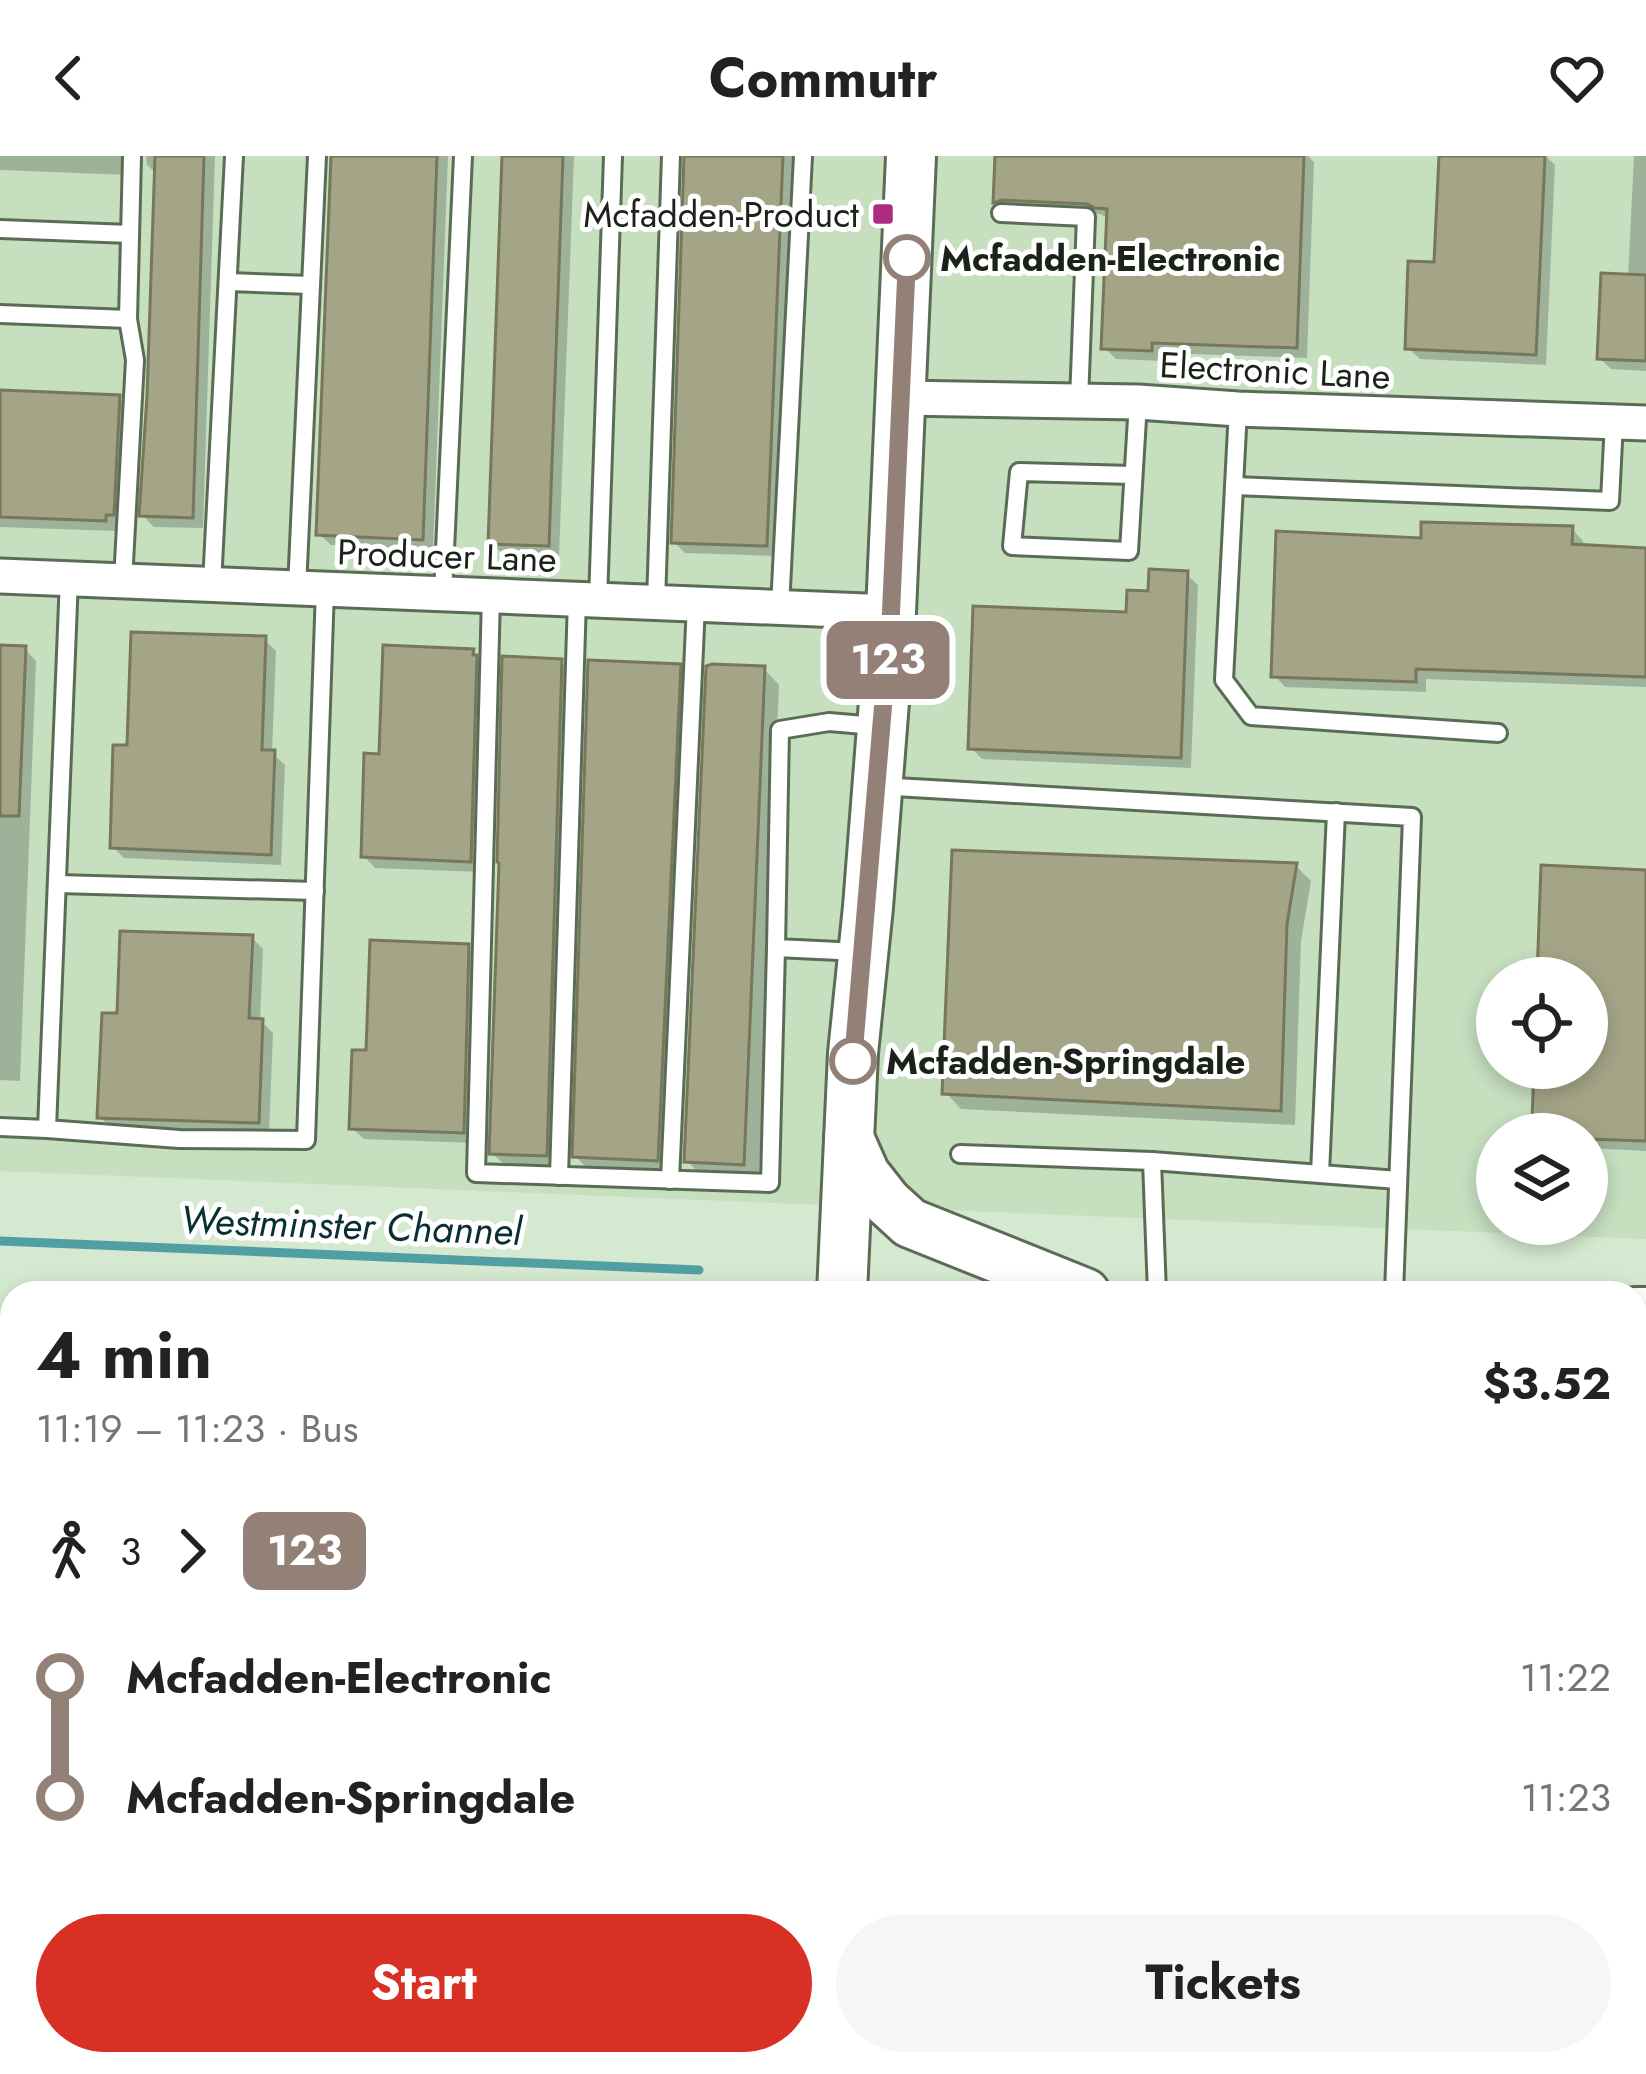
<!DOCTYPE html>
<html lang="en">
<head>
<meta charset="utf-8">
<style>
	:root { --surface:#fff; --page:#f6f6f6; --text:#222; --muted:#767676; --accent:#d93025 }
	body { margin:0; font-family:Jost,sans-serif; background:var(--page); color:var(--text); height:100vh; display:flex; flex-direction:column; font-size:45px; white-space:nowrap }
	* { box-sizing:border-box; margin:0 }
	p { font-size:39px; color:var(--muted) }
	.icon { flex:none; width:66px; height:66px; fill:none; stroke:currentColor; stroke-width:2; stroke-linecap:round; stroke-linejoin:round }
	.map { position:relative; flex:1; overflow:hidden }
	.side { position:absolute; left:0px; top:1125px; width:1647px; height:795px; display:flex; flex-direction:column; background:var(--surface); border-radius:36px 36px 0 0; box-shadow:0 6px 18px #0003 }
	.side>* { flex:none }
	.badge { padding:0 24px; border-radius:18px; font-size:42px; line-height:78px }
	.buttons { position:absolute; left:1476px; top:801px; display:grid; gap:24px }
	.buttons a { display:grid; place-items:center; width:132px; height:132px; border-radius:50%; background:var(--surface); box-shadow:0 6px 18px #0003; font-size:60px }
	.map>.badge { position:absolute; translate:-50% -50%; box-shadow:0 0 0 6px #fff }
	.legs { display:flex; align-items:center; gap:18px; height:132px; padding:0 36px; font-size:39px }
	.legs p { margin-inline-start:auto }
	.headline { display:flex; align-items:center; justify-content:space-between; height:204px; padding:0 36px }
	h1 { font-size:66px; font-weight:700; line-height:90px }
	.cta { display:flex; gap:24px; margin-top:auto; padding:24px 36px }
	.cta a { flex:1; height:138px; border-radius:72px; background:var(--accent); color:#fff; font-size:48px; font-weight:700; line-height:138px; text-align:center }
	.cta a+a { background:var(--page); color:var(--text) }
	ul { padding:0 36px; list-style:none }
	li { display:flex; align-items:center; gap:42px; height:120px; font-size:45px }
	li i { display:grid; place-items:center; width:18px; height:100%; margin:0 15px; background:currentColor }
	li i::after { content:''; width:30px; height:30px; margin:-15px; border:9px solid; border-radius:50%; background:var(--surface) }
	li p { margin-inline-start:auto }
	li:first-child i { background:linear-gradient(#0000 50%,currentColor 0) }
	li:last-child i { background:linear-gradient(currentColor 50%,#0000 0) }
	header { display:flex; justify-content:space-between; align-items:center; height:156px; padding:0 36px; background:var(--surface); font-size:54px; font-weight:700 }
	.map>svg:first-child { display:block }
	.built { fill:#c5dfbf; fill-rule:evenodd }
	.shadow { fill:#0003 }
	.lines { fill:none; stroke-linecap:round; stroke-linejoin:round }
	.stream { stroke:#529fa3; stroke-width:9 }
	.building { fill:#a4a587; stroke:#76775b; stroke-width:3 }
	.lane-casing { stroke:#5a6c55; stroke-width:22 }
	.street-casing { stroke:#5a6c55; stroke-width:39 }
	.secondary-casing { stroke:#5a6c55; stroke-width:54 }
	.lane { stroke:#fff; stroke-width:16 }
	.street { stroke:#fff; stroke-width:33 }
	.secondary { stroke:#fff; stroke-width:48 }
	.line-1-casing { stroke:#fff; stroke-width:27 }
	.line-1 { stroke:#938177; stroke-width:18 }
	.poi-dot { fill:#ac2d7d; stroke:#fff; stroke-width:4.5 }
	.stop-1-dot { fill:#fff; stroke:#938177; stroke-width:6 }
	.labels { text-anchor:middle; stroke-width:10; stroke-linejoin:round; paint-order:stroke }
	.poi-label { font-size:36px; fill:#1b2219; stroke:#fff; text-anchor:end }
	.stop-label { font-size:36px; font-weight:bold; fill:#1b2219; stroke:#fff; text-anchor:start }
	.street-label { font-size:36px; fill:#1b2219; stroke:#fff }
	.water-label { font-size:39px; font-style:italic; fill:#083032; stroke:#fff }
</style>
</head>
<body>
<header><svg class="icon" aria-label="back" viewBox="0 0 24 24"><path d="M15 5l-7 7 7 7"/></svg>Commutr<svg class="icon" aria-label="heart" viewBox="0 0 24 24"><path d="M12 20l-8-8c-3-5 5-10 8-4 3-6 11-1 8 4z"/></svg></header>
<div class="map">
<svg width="1646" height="1918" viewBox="0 0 1646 1918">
	<rect width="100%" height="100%" fill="#d4e9cf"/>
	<path class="built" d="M0,0h1646v1083l-1646,-68zM1497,822h90v90h-90zM1497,978h90v90h-90z"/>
	<g class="shadow">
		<path d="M0,0h136l-7,19 -129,-5z"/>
		<path d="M146,0h69l-12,372 -49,-1 -12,-12 16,-340 -11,-10z"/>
		<path d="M334,0h114l-15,394 -102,-5 -12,-11z"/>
		<path d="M505,0h69l-15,400 -56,-2 -12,-11z"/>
		<path d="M687,0h106l-16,400 -92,-3 -11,-11z"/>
		<path d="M998,0h310l6,6 -7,196 -145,-5v8l-46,-2 -12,-12 6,-128 -10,-5 -86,-4 -7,3 -10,-11z"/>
		<path d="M1442,0h104l9,9 -9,200 -126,-6 -12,-11 29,-83z"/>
		<path d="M1634,0h12v215l-35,-2 -11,-11 28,-81z"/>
		<path d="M0,237l119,5 11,11 -6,116h-8v6l-116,-4z"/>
		<path d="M1572,373l11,12v7l63,3v136l-220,-8v13l-141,-5 -11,-12 150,-134z"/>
		<path d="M1186,418l12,11 -7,183 -209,-9 -11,-11 180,-154z"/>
		<path d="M264,483l12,12 -4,102 13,12 -4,100 -157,-7 -11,-11 17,-99z"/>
		<path d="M0,492l25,1 11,12 -16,420 -20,-1z"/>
		<path d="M472,496l12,11 -2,209 -107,-4 -11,-12 18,-99z"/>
		<path d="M561,506l16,15 -16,493 -53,-2 -16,-15z"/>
		<path d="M679,511l16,16 -22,492 -82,-3 -16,-16z"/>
		<path d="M764,513l15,16 -20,494 -57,-3 -15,-15z"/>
		<path d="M1296,710l15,15 -10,60 -6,184 -334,-16 -15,-16z"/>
		<path d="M1646,717v278l-59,-3v-14l-41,-2 -11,-12 1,-52h51v-90h-47z"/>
		<path d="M252,782l11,11 -3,71 13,13 -4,100 -157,-4 -12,-12 20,-101z"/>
		<path d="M468,791l11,12 -4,184 -111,-4 -12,-11 17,-75z"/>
		<path d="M2,1283h10v39l-11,-11z"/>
		<path d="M1635,1337l11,1v409l-11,-4 2,-236h-2z"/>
		<path d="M0,1403h12v296h-8l-4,-4v-121l4,-84h-4z"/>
		<path d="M0,1739h12v75l-12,-1z"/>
		<path d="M1635,1851l11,1v66h-30l1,-10h18z"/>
		<path d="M912,1908h77l-1,10h-77z"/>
		<path d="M1104,1908h79l-1,10h-79z"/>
		<path d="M1257,1908h92v10h-105l13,-1z"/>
		<path d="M1461,1908h80v10h-74z"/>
	</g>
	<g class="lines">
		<g class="stream">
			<path d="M0,1085l699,29"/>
			<path d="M1635,1267h11"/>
		</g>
	</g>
	<g class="building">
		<path d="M155,0h49l-11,362 -54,-2 8,-120z"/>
		<path d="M331,0h106l-14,384 -107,-5z"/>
		<path d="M502,0h61l-14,390 -61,-2z"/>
		<path d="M684,0h99l-16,390 -96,-3z"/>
		<path d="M995,0h309l-7,192 -145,-5v8l-51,-2 6,-140 -12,-1 -8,-4 -85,-4 -9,3z"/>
		<path d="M1439,0h106l-9,199 -131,-6 3,-88 26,1z"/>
		<path d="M1601,117l45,2v86l-49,-2z"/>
		<path d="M0,234l120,5 -6,120h-8v6l-106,-4z"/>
		<path d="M1421,366l152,4 -1,18 74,4v129l-230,-8v13l-145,-5 5,-146 145,7z"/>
		<path d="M1149,413l39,2 -7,187 -213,-9 5,-143 153,6 1,-22 21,1z"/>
		<path d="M131,476l135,4 -4,114h13l-4,105 -161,-7 3,-103h14z"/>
		<path d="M0,489l26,1 -7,170h-19z"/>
		<path d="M383,489l91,4 -1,6h4l-6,207 -110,-5 3,-104 15,1z"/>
		<path d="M502,500l60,3 -15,497 -58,-2 10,-291 -2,-1z"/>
		<path d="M588,504l93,4 -23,497 -86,-4z"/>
		<path d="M712,508l53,2 -21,499 -60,-3 22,-496z"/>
		<path d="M952,694l345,13 -10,61 -6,187 -339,-17z"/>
		<path d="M1541,709l105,5v271l-59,-2v-5h-22v-11l-33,-2 2,-53h53v-90h-50z"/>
		<path d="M120,775l133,4 -4,83 14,1 -4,104 -162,-5 5,-105h15z"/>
		<path d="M370,784l99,4 -5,189 -115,-4 3,-79h14z"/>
	</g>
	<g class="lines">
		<g class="lane-casing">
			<g id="lane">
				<path d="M1001,57l85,4 -7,184"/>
				<path d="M0,73l130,5"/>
				<path d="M229,126l82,3"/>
				<path d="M0,158l128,5 4,-163"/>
				<path d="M1238,253l-14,271 27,36 247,17"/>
				<path d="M1133,319l-114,-3 -7,74 117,5 9,-149"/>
				<path d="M1234,330l376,15 4,-79"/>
				<path d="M69,422l-22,551 132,10 127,1 19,-551"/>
				<path d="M123,425l12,-221 -7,-41"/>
				<path d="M212,428l22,-428"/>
				<path d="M297,432l20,-432"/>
				<path d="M443,438l20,-438"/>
				<path d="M491,440l-15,577 294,10 6,-235"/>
				<path d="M598,445l15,-445"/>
				<path d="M656,446l15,-446"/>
				<path d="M780,451l23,-451"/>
				<path d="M878,630l534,31 -18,476"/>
				<path d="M58,728l257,7"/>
				<path d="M860,796l-84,-4 4,-218 49,-8 47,4"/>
				<path d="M0,971l47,2"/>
				<path d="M960,998l192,7 246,19"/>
				<path d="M1152,1005l5,132"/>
				<path d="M1320,1018l16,-362"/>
				<path d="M559,1020l18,-577"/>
				<path d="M670,1024l26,-576"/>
			</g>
		</g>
		<g class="street-casing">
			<g id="street">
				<path d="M901,242l237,4 100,7 408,14"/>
				<path d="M0,420l891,36"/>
				<path d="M1635,1798l11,1"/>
				<path d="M0,1865h12"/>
				<path d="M231,1918v-10"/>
				<path d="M1036,1918v-10"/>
				<path d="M1403,1918v-10"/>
			</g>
		</g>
		<g class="secondary-casing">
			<g id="secondary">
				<path d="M849,982l16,36 22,28 23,21 175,70"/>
				<path d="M842,1137l11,-240 15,-146 23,-295 20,-456"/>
				<path d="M1635,1156h11"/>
				<path d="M0,1209l12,1"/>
				<path d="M805,1918l1,-10"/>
			</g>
		</g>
		<use href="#lane" class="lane"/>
		<use href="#street" class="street"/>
		<use href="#secondary" class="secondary"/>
	</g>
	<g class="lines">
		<g class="line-1-casing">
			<path id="line-1" d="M853,905l38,-449 16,-354"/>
		</g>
		<use href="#line-1" class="line-1"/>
	</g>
	<rect class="poi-dot" x="871" y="46" width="24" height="24" rx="6"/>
	<g class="stop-1-dot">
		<circle cx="907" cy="102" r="21"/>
		<circle cx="853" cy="905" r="21"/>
	</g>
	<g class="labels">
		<g class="poi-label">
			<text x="859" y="71">Mcfadden-Product</text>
		</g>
		<g class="stop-label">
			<text x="940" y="115">Mcfadden-Electronic</text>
			<text x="886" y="918">Mcfadden-Springdale</text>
		</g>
		<g class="street-label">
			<text transform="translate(1275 214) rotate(3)" y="13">Electronic Lane</text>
			<text transform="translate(447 399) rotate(2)" y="13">Producer Lane</text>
		</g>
		<g class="water-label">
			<text transform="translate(351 1069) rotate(2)" y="14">Westminster Channel</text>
		</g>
	</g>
</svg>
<div class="buttons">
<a><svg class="icon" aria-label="locate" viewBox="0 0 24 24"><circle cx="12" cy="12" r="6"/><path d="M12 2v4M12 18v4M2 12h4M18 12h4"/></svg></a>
<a><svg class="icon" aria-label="layers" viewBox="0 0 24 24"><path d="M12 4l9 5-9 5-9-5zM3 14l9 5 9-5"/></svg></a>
</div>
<b class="badge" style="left:888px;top:504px;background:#938177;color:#fff">123</b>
<section class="side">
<div class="headline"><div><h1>4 min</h1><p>11:19 – 11:23 · Bus</p></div><b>$3.52</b></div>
<div class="legs"><svg class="icon" aria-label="walk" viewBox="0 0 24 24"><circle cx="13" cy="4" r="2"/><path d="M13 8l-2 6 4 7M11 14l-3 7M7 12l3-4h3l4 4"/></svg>3<svg class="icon" aria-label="forward" viewBox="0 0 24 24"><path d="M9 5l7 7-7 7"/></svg><b class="badge" style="background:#938177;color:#fff">123</b></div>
<ul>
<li><i style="color:#938177"></i><b>Mcfadden-Electronic</b><p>11:22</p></li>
<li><i style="color:#938177"></i><b>Mcfadden-Springdale</b><p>11:23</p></li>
</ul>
<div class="cta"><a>Start</a><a>Tickets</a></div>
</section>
</div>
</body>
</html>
